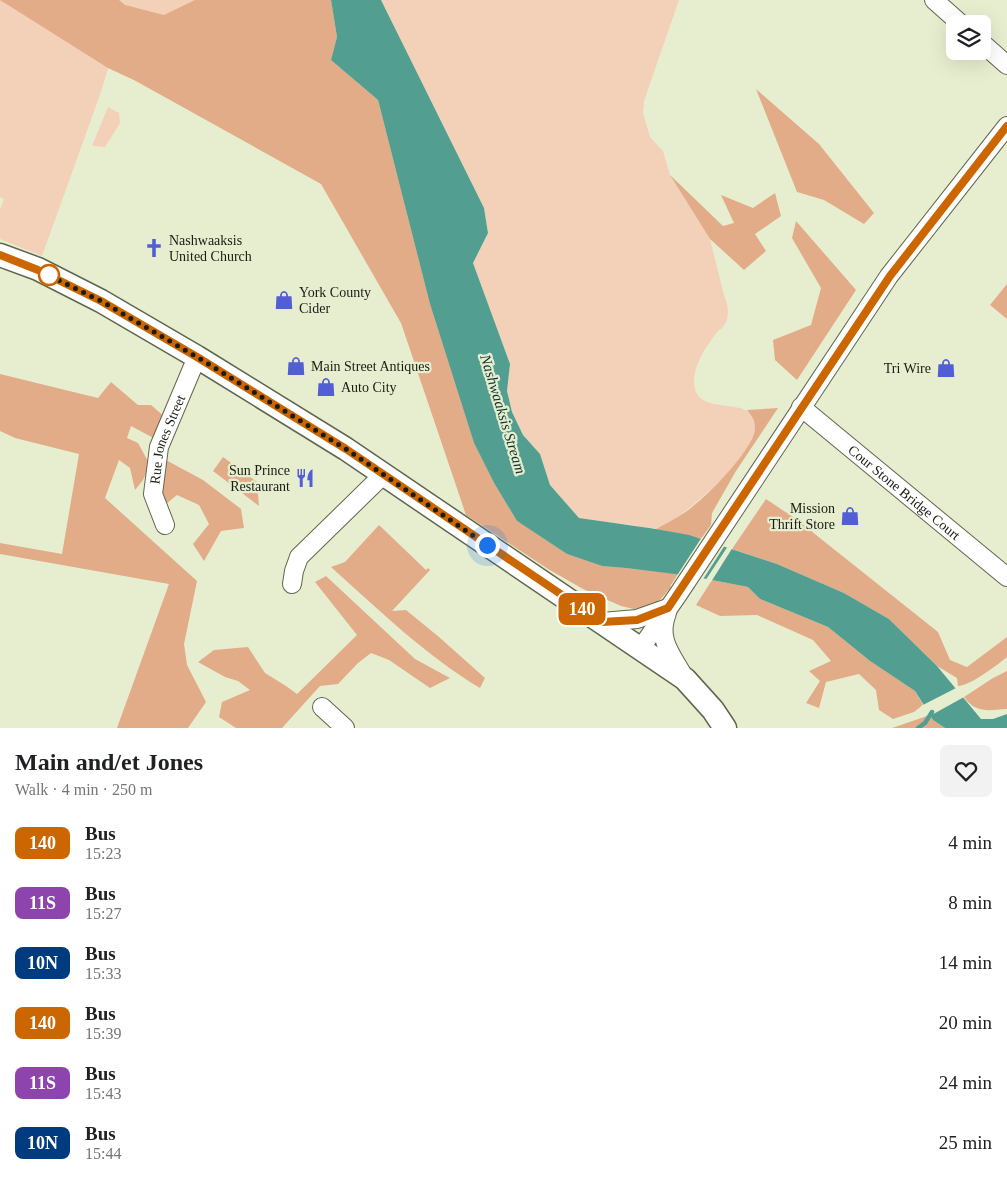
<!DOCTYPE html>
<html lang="en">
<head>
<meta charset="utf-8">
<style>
	:root { --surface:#fff; --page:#f2f2f2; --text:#202124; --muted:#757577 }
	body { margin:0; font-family:"Times New Roman",serif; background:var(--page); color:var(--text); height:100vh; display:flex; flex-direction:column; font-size:19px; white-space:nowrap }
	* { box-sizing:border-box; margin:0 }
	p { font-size:16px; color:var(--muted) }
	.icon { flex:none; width:28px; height:28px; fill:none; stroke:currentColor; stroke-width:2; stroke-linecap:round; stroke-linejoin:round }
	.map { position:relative; height:728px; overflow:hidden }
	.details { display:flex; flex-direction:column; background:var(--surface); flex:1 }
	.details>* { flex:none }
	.badge { padding:0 10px; border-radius:8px; font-size:18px; line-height:32px }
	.buttons { position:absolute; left:946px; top:15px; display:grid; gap:10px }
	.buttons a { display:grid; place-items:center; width:45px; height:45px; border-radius:8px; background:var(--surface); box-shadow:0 5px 20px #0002; font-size:25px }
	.you { position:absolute; width:25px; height:25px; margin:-12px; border:4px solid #fff; border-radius:50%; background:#1a73e8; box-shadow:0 0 0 8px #1a73e833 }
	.map>.badge { position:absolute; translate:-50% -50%; box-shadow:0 0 0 2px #fff }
	.round { display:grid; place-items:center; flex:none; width:52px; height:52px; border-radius:8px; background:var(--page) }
	.overview { display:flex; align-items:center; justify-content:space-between; height:85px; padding:0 15px }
	h1 { font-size:24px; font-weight:800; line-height:38px }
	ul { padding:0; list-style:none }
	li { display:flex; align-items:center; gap:15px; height:60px; padding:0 15px }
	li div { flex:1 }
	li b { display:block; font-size:19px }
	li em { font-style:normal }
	li .badge { min-width:55px; font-weight:700; text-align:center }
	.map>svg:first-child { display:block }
	.green { fill:#f3d0b8 }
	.forest { fill:#e2ac88 }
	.water { fill:#529f91 }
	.pier { fill:#e7eed0 }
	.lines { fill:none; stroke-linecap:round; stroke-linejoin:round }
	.stream { stroke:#529f91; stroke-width:4.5 }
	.minor-casing { stroke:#60664c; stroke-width:20 }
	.major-casing { stroke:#60664c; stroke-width:25 }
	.minor { stroke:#fff; stroke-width:18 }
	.major { stroke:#fff; stroke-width:22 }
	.line-casing { stroke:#fff; stroke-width:11 }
	.line { stroke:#c60; stroke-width:8 }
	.walk { stroke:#191c11; stroke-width:5; stroke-dasharray:0 9 }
	.stop-dot { fill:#fff; stroke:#c60; stroke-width:2.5 }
	.labels { text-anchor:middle; stroke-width:4.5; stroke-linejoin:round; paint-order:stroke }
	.poi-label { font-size:14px; fill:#191c11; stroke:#e7eed0; text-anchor:start }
	.street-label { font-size:14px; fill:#191c11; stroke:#e7eed0 }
	.water-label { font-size:15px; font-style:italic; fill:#0c322c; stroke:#e7eed0 }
</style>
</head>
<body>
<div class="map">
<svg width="1007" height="728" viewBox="0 0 1007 728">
	<rect width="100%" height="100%" fill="#e7eed0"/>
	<g class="green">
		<path d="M0,0h331l6,37 230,517 111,20 -8,12 1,1 -11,13 -26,9 -25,-8 -61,-32 -147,-246 -80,-140 -187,-103 -26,-12 -7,24 -59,164 -42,-17v-29l4,-11 -4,-2z"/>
		<path d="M381,0h298l-35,101 -1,12 7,24 13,14 7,24 40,64 14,56c4,10 7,22 -1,32 -3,3 -6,4 -8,8 -9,11 -20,29 -21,44 -2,44 64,10 61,50 -1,11 -15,32 -23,40 -12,13 -61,59 -77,59 -8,1 -16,-2 -23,-3 -18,-2 -35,-4 -53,-7l-29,-33 -10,-31 -17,-19 -11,-23 -5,-21 3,-27 -37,-101 15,-30 -4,-25z"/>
		<path d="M108,107l11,6 1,10 -15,24 -13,-1z"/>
	</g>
	<g class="forest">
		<path d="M0,0h119l6,5 39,10 31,-15h136l6,37 -6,23 47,40 52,204 44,139 20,40 23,38 50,33 35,12 24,2 52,6 -8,12 1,1 -11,13 -12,8 -14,1 -13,-3 -38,-17 -35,-20 -82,-54 -65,-192 -80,-139 -187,-104 -26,-12z"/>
		<path d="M756,89l63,55 55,69 -10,11 -40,-24 -27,-8z"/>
		<path d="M670,175l53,51 11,-3 -13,-28 32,13 22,-15 6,23 -26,18 11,17 -22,19 -34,-31z"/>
		<path d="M796,221l60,69 -59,90 -22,-20 -2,-20 38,-15 10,-37 -29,-50z"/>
		<path d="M1007,284v35l-17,-14z"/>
		<path d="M0,374l98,24 13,-16 27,23h13l15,13 -7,23 -28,-15 -4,12 11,5 12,22 -7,15 -8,10 -5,-22 -11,-8 -14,38 92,83 -13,63 3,21 19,37 -18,26h-71l52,-144 -169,-30v-11l62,11 17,-100 -64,-16 -15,-7z"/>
		<path d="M778,408l-42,63 -24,42 -1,12 -10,14 -45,-10c9,-5 19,-10 28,-16 18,-11 71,-64 71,-85 0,-8 -3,-12 -8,-18z"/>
		<path d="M223,457l34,25 2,24 -46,-35z"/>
		<path d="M164,459l39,21 38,29 3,19 -23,3 -17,30 -11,-17 16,-20 -10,-19 -22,-10 -11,9 -7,-16z"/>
		<path d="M766,499l30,20 142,113 12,28 17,7 40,-30v20c-10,8 -37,29 -49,29l-1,-8 -20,-12 -48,-47 -45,-26 -67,-29 -45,-15z"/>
		<path d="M379,525l47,45 2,-2 2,2 -38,41 14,-1 33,27 46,41 -5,10c-55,-33 -102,-79 -149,-121l14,-5z"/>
		<path d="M326,576l89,83 35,19 -20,10 -41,-28 -18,-7 -13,10 -20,21 -18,2 -38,42h-46l-17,-11 3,-15 28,-12 -12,-9 -13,-4 -27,-15 16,-12 34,-3 17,26 21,13 11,8 60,-59 -42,-53z"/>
		<path d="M712,580l36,7 12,12 68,28 42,34 45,30 8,14 -9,7 -21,7 -14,-9 -3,-20 -17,-16 -33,8 -7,26 -13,-5 14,-22 -11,-10 22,-10 -18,-21 -56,-25 -37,1 -24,-11z"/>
		<path d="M1007,671v38c-18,1 -31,5 -43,-12l29,-19z"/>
		<path d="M930,715l3,5 12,8h-53z"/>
	</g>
	<path class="water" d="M331,0h50l103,208 4,25 -15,30 37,101 -3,27 5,21 11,23 17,19 10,31 29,33 77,11 33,6 88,29 67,29 45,26 48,47 44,53h12l14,-5v14h-62l-12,-8 -18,-29 -45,-30 -42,-34 -68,-28 -12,-12 -57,-11 -65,-8 -24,-2 -35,-12 -50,-33 -23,-38 -20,-40 -44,-139 -52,-204 -47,-40 6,-23z"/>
	<g class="pier">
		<path d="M702,537l23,8 -23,36 -26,-4z"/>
		<path d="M728,546l5,1 -22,35 -6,-1z"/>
		<path d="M958,687l6,10 -36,20 -7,-11z"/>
	</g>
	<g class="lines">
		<path class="stream" d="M918,728l7,-5 7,-11"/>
		<g class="minor-casing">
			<g id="minor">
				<path d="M934,0l27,24"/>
				<path d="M982,43l25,22"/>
				<path id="s1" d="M801,407l206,170"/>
				<path id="s2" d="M165,525l-12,-31 6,-47 38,-90"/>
				<path d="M292,584l2,-13 5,-14 85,-83"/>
				<path d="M667,613c-11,27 6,43 18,66"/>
				<path d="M602,622l35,-3 31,-11"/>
				<path d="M641,648l38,-55 210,-317 118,-150"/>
				<path d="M322,707l23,21"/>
			</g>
		</g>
		<g class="major-casing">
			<path id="major" d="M0,255l38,14 63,32 96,56 149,92 339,230 28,31 12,18"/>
		</g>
		<use href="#minor" class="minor"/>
		<use href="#major" class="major"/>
	</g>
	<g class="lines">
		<g class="line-casing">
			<path id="line" d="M0,255l38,15 63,31 96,56 149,92 256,173 35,-2 31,-12 222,-332 117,-150"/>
		</g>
		<use href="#line" class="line"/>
		<path class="walk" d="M49,275l-3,-1 55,27 96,56 149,92 141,96"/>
	</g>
	<defs>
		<g id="church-bare" transform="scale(1.5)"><path d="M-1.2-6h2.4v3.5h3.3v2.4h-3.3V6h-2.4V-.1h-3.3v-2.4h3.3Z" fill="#515ed4" stroke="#e7eed0" stroke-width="2.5" paint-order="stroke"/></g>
		<g id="shop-bare" transform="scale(1.5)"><path d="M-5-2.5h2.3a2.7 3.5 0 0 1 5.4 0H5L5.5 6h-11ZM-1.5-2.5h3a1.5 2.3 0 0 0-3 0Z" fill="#515ed4" stroke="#e7eed0" stroke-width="2.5" paint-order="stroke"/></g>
		<g id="restaurant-bare" transform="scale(1.5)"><path d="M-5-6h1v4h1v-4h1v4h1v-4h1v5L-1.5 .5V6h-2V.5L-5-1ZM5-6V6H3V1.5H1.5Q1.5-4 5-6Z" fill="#515ed4" stroke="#e7eed0" stroke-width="2.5" paint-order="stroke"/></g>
	</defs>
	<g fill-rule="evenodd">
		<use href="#church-bare" x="154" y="248"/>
		<use href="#shop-bare" x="284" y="300"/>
		<use href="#shop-bare" x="296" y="366"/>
		<use href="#shop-bare" x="946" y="368"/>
		<use href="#shop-bare" x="326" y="387"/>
		<use href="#restaurant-bare" x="305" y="478"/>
		<use href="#shop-bare" x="850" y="516"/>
	</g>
	<circle class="stop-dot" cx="49" cy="275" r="10"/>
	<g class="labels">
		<g class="poi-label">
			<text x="169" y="245">Nashwaaksis<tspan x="169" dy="16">United Church</tspan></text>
			<text x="299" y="297">York County<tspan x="299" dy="16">Cider</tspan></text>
			<text x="311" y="371">Main Street Antiques</text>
			<text x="931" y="373" text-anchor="end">Tri Wire</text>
			<text x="341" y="392">Auto City</text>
			<text x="290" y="475" text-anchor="end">Sun Prince<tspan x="290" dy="16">Restaurant</tspan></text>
			<text x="835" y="513" text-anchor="end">Mission<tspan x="835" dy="16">Thrift Store</tspan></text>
		</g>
		<g class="street-label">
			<text dy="5" stroke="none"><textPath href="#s2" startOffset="90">Rue Jones Street</textPath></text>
			<text dy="5" stroke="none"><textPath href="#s1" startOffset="134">Cour Stone Bridge Court</textPath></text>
		</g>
		<g class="water-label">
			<text transform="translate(503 414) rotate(73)" y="5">Nashwaaksis Stream</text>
		</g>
	</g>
</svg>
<div class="buttons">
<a><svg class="icon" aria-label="layers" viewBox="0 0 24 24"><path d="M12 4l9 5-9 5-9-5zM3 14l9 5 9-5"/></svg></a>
</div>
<div class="you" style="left:487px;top:545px"></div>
<b class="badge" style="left:582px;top:609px;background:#c60;color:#fff">140</b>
</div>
<section class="details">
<div class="overview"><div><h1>Main and/et Jones</h1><p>Walk · 4 min · 250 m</p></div><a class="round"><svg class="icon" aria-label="heart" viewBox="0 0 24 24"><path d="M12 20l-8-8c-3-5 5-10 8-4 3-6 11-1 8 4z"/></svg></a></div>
<ul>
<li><span class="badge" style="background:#c60;color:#fff">140</span><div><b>Bus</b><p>15:23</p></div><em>4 min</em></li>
<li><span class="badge" style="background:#8e44ad;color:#fff">11S</span><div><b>Bus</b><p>15:27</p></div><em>8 min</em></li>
<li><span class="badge" style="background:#003b80;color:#fff">10N</span><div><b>Bus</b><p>15:33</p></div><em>14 min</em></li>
<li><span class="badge" style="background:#c60;color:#fff">140</span><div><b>Bus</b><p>15:39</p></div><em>20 min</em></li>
<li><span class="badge" style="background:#8e44ad;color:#fff">11S</span><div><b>Bus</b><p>15:43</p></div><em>24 min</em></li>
<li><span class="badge" style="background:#003b80;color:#fff">10N</span><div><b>Bus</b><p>15:44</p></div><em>25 min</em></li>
</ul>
</section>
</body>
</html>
